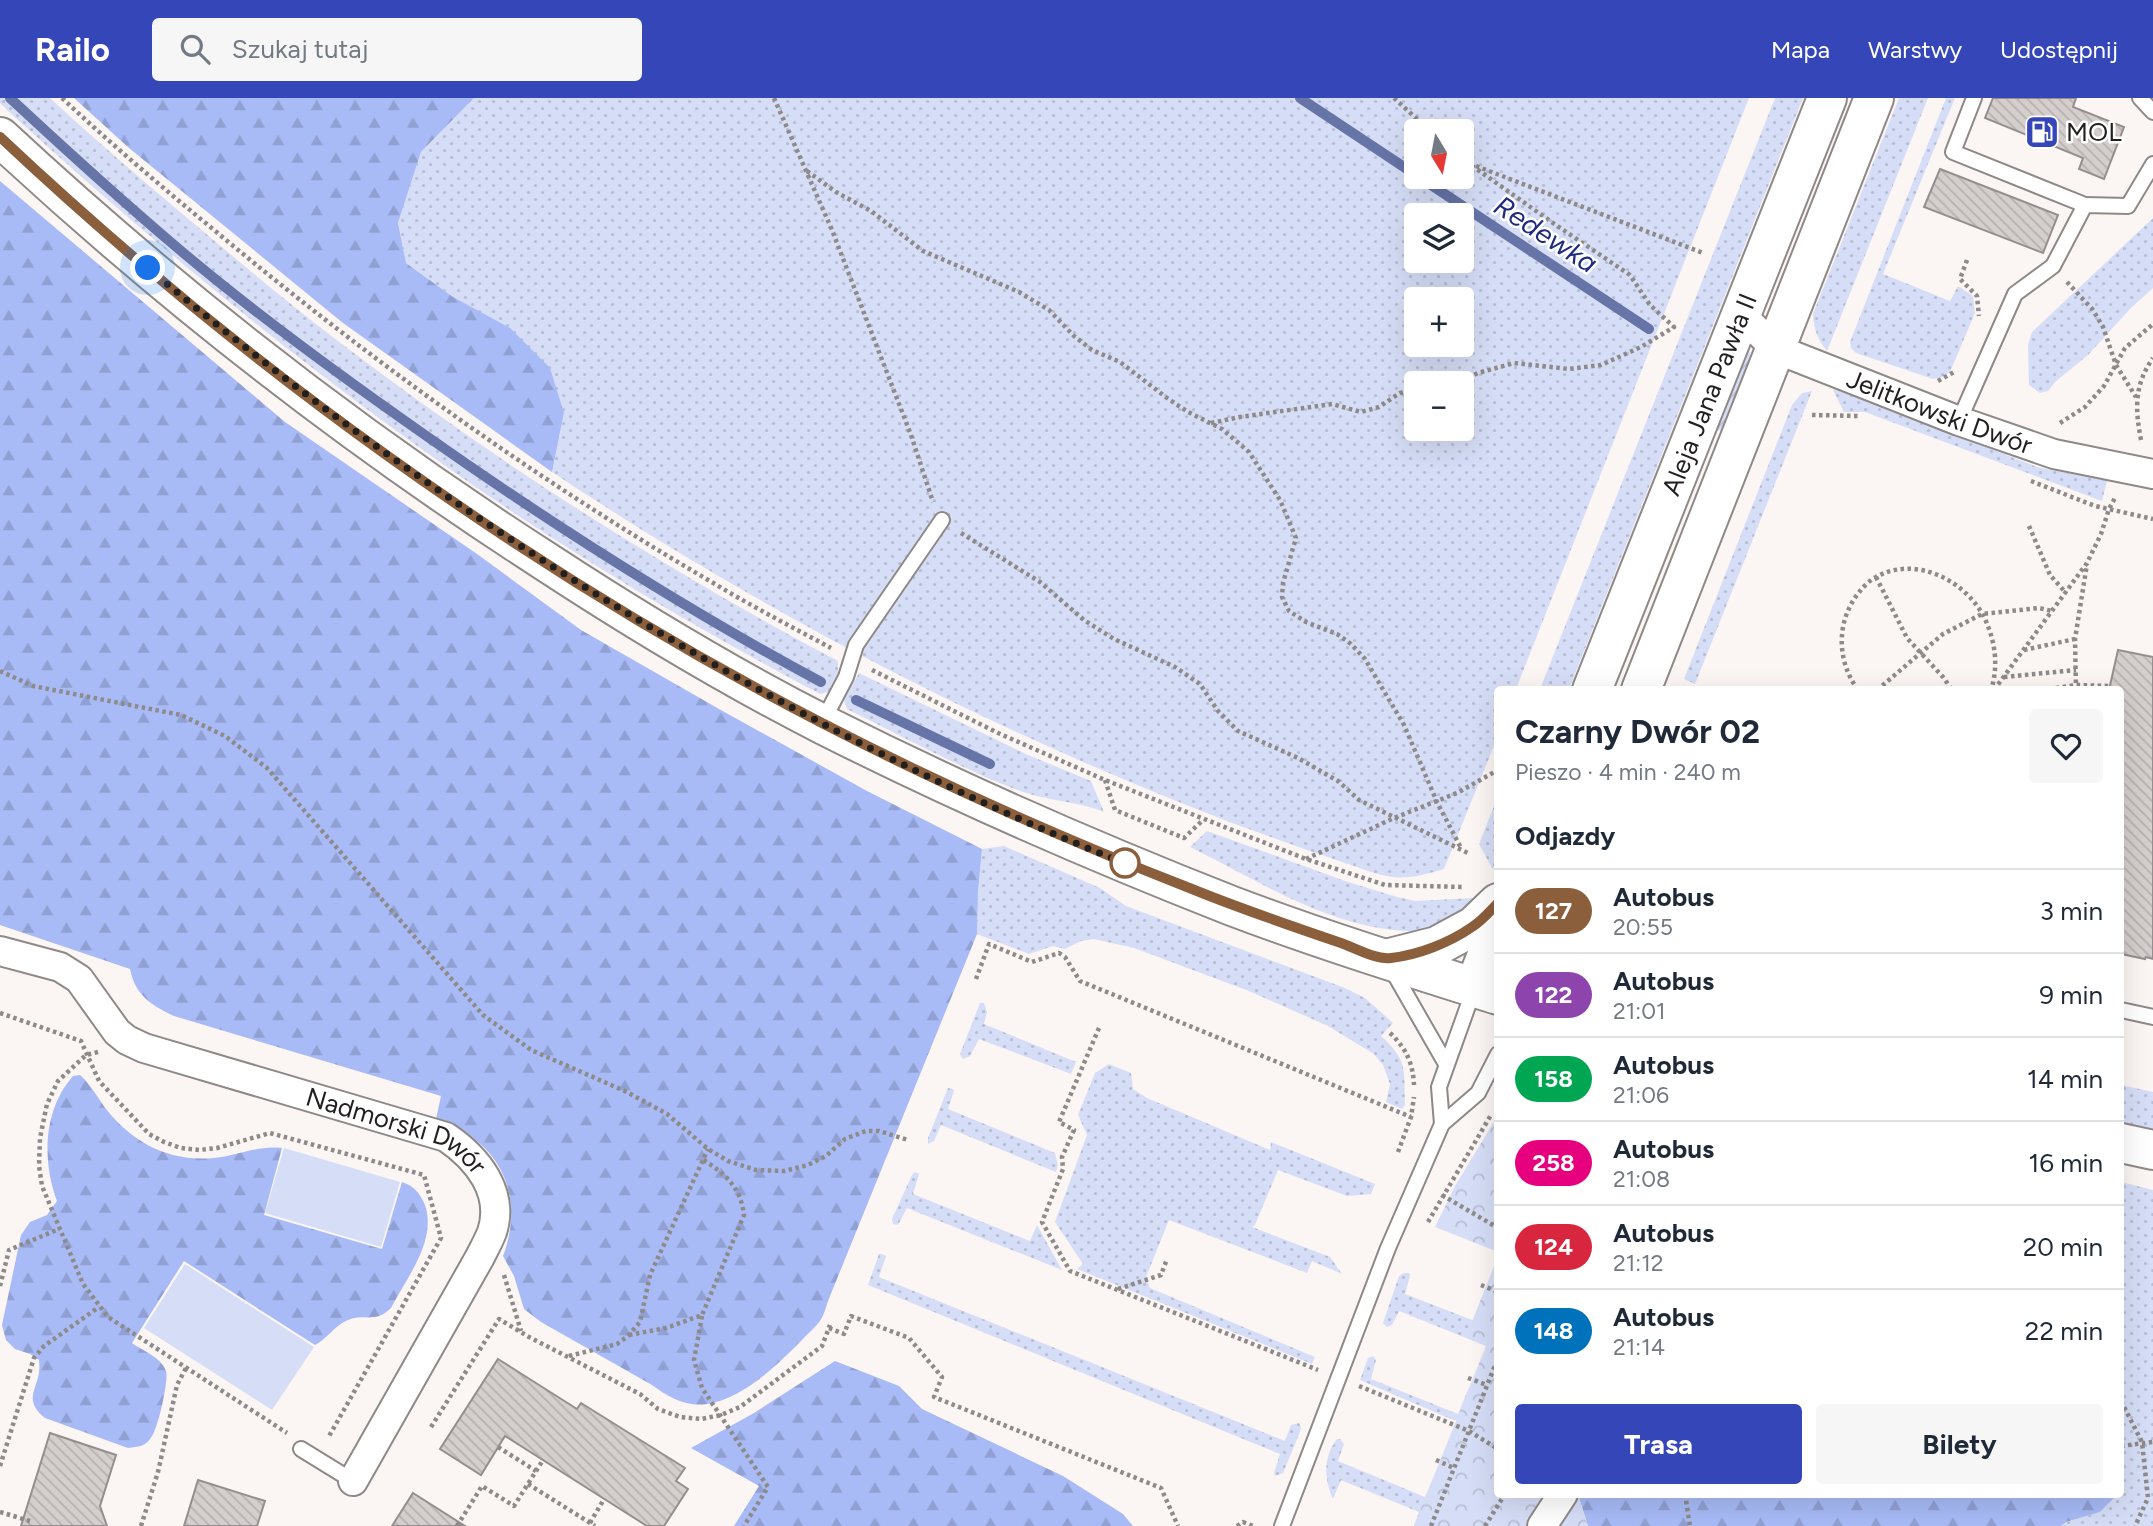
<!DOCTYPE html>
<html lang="pl">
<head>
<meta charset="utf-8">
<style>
	:root { --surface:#fff; --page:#f6f6f7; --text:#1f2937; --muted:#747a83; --line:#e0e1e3; --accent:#3546b9 }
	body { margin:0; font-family:Figtree,sans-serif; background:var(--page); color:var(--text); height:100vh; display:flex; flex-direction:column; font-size:26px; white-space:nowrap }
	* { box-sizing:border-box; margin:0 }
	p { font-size:23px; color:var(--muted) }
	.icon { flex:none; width:38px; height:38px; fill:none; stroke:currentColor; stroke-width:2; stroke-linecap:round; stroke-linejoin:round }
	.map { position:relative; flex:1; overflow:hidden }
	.panel { position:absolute; left:1494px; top:588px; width:630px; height:812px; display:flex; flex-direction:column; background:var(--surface); border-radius:7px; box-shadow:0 7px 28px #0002 }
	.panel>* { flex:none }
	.badge { padding:0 14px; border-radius:23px; font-size:24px; line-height:46px }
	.needle { width:46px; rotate:170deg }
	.controls { position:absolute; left:1404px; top:21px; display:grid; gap:14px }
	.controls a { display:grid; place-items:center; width:70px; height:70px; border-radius:7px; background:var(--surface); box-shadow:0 7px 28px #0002; font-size:35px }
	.you { position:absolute; width:35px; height:35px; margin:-18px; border:5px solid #fff; border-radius:50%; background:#1a73e8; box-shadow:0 0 0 10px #1a73e833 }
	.map>.badge { position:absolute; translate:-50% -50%; box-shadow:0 0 0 4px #fff }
	h2 { padding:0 21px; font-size:26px; line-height:63px }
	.round { display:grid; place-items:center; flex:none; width:74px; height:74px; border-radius:7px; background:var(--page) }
	.head { display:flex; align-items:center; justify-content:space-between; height:119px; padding:0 21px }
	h1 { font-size:33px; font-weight:700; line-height:52px }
	.primary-button { display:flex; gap:14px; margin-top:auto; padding:14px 21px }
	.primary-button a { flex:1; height:80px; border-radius:7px; background:var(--accent); color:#fff; font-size:28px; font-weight:700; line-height:80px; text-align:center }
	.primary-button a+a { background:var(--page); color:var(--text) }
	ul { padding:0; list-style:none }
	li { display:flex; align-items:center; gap:21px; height:84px; padding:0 21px; border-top:2px solid var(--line) }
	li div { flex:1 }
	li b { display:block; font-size:26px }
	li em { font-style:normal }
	li .badge { min-width:77px; font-weight:700; text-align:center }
	header { display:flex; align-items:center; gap:42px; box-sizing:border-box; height:98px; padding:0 35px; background:var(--accent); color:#fff }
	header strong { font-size:33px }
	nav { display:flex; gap:38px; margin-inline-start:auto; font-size:24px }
	.search { width:490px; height:63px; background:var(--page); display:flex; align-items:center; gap:18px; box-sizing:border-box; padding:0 24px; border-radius:7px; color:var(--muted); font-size:26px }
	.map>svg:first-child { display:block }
	.grass { fill:url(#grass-dots); fill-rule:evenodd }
	.forest { fill:url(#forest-firs) }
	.park { fill:url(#park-crowns) }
	.garden { fill:url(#garden-furrows) }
	.pitch { fill:#d6def7 }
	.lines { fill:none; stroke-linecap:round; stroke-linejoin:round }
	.stream { stroke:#6674a8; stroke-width:10 }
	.building { fill:url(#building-back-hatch); stroke:#948f8e; stroke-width:2 }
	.lane-casing { stroke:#8e8987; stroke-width:18 }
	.street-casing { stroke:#8e8987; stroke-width:32 }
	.secondary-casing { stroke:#8e8987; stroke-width:42 }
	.path { stroke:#8e8a89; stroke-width:4.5; stroke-dasharray:3.5 3.5; stroke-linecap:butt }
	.lane { stroke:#fff; stroke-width:14 }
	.street { stroke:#fff; stroke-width:28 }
	.secondary { stroke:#fff; stroke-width:38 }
	.line-casing { stroke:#fff; stroke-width:16 }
	.line { stroke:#8b5e3c; stroke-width:10 }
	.walk { stroke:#221f1f; stroke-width:7; stroke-dasharray:0 12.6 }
	.stop-dot { fill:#fff; stroke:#8b5e3c; stroke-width:3.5 }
	.labels { text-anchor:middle; stroke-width:5; stroke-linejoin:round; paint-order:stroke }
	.poi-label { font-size:26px; fill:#221f1f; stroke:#fff; text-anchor:start }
	.street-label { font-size:26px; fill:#221f1f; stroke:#fff }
	.water-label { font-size:28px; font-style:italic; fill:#202b7f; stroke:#fff }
</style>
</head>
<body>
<header>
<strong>Railo</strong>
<div class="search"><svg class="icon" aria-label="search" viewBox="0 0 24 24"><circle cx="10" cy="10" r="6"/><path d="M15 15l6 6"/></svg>Szukaj tutaj</div>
<nav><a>Mapa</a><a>Warstwy</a><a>Udostępnij</a></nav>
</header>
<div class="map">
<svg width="2153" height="1428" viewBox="0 0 2153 1428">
	<defs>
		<pattern id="grass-dots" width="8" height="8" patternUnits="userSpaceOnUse" patternTransform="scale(1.75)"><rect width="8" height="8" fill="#d6def7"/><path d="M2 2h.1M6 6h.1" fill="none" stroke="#b7bed3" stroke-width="1.8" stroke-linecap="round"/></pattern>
		<pattern id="forest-firs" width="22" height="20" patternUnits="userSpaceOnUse" patternTransform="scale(1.75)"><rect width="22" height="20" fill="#a8bbf7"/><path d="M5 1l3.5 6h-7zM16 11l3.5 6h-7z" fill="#90a0d3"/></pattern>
		<pattern id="park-crowns" width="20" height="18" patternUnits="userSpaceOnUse" patternTransform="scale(1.75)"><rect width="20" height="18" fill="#d6def7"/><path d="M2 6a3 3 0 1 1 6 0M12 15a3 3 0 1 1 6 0" fill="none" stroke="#b7bed3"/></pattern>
		<pattern id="garden-furrows" width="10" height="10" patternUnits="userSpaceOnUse" patternTransform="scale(1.75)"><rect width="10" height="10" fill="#d6def7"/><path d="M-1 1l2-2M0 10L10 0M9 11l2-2" fill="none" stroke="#b7bed3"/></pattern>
		<pattern id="building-back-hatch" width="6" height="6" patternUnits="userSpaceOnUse" patternTransform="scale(1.75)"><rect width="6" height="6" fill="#d4cecd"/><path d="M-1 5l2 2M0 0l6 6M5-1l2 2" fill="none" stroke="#b6b0b0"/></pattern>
	</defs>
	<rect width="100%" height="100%" fill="#fbf5f3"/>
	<g class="grass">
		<path d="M0,0h50c44,41 90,80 136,119 49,41 97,82 148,121 158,121 328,230 504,323v11l-10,20 -8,2c-79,-42 -157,-86 -233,-134 -208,-130 -399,-285 -579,-449l-8,-8z"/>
		<path d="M474,0h1275l-233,591 -18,1v46l-54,133c-16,5 -34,10 -51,8 -17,-2 -35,-10 -51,-15 -39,-13 -77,-27 -115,-41 -237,-91 -463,-208 -675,-349l12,-58 -111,-117 -47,-34 -8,-40 23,-71zM1416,33h45v46h-45zM1416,117h45v46h-45zM1416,201h45v46h-45zM1416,285h45v46h-45z"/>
		<path d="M1775,0h28l-234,591h-29z"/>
		<path d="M1899,0h29l-101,253c-10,-12 -13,-22 -14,-37z"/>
		<path d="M1946,0h9l-72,176 67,27 8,-15 15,10 2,17 -25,59 -8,5 -9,2 -77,-26 -5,-5 -1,-6z"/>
		<path d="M2153,120v70l-23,21 -42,46 -33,27 -7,9 -8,2 -11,-8 -1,-40 4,-13z"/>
		<path d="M1837,291l200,78 70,14 -5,20 -237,-89h-21l-11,-22z"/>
		<path d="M1812,293l-117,293 -11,-5 108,-274 10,-12z"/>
		<path d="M859,575l169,82 63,26 13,31c-27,-11 -56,-11 -84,-21 -59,-22 -116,-54 -173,-82l-3,-9z"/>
		<path d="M1498,698v73l-6,-1 -13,-24z"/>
		<path d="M1207,733l138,50 52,16 19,4 58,-3c-15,15 -32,26 -53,30v3c-84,2 -158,-48 -231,-84z"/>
		<path d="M1004,748l96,42 26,18 219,82 20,10 28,25 -12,13c27,24 23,35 24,69l-3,4 -16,-7 4,-18 -7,-19 -9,-11 -46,-28 -79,-35 -115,-43 -40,-9 -13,2 -16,8 -12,-3 -24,8 -52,-20 1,-42 4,-43z"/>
		<path d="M980,905h4l3,9 -3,12 92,38 -5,12 -92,-35 -9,17 -7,3 -3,-5z"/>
		<path d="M1109,966l22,9 2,16 14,9 123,52 1,-8 104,42 -4,10 -24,2 -69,-26 -23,55 -3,2 78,30 12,17 -30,-13 -5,12 -138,-53 -23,57 4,11 165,69 -3,7 -235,-95 6,-5 -28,-42 32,-87 -9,-20 17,-42z"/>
		<path d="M2121,987l32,7v40l-32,-7z"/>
		<path d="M948,990l5,1 1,2 -6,18 107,44 3,12 -2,7 -115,-47 -7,16 -6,3v-6z"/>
		<path d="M915,1074l4,2 -6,20 117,47 7,-16 25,45 -155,-62 -9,17 -5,-1 -1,-5 20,-44z"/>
		<path d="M2121,1084l32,8v336h-92l5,-4 34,-10 17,-17 4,-1z"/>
		<path d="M879,1156h3l4,2 -7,21 406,164 6,-16 8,-2 2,4 -1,5 -17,41 -8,3 -1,-3 6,-19 -412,-169z"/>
		<path d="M1404,1175h5l1,3 -5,18 67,26 26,21 -12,5 -87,-35 -7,14 -5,2 -4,-4 16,-47z"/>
		<path d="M1373,1258l3,4 -5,19 87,35 11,-27 -3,33h-13l-93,-40 8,-22z"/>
		<path d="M1337,1341h3l4,5 -6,17 87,36 12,-28 6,9 -29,48 5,-14 -78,-32 -8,19c-9,-20 -10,-42 4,-60z"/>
	</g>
	<g class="forest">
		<path d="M74,0h400l-53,54 -23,71 8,40 47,34 57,31 40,40 14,45 -12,59 -209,-149 -214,-175z"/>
		<path d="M0,83l285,241 192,132 104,76 138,79 148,82 115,58 -4,43 -1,42 -149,367c-2,6 -4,14 -8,20 -5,7 -13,13 -19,20 -24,24 -58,58 -94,63 -21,3 -39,-7 -55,-19l-111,-63 -17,-13 -10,-33 -11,-20c17,-45 8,-92 -33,-120 -11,-7 -24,-10 -34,-17l5,-23 -267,-80c-23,-11 -39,-21 -44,-47l-130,-44z"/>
		<path d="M80,977c10,9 18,23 26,34 27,34 63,53 108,49 24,-2 44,-13 68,-10l-18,67 118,34 20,-67c12,4 18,11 23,23 12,36 -18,72 -34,103 -16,16 -26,5 -43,12 -13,5 -21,19 -33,25l-131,-84 -52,82c11,8 29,14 34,28 3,9 -8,57 -14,65 -5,10 -14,11 -24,12l-83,-30c-26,-21 -2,-31 -6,-58l-9,-6 -15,-5 -9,-9 -4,-15 19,-90 9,-13 17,-7 10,-14c-15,-40 -14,-91 16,-125z"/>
		<path d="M835,1263l64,25 23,23 141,67 60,38 10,12h-399l25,-40 -68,-38 63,-35z"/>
		<path d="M1582,1396l535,1 -17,17 -34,10 -5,4h-473l-9,-28z"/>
	</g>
	<g class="park">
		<path d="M1498,1017v137l-63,-25 20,-41z"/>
		<path d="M1498,1158v238l84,1 -3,3 9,28h-174l72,-180 -20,-9z"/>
	</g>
	<path class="garden" d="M1748,249l4,12 -29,73 -8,-3z"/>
	<g class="pitch">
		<path d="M284,1050l116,34 -19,65 -116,-34z"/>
		<path d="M185,1166l129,83 -42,63 -128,-82z"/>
	</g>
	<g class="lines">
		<g class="stream">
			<path d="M10,0c56,52 112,103 170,152 78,66 162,127 245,185 128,90 258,173 396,247"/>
			<path d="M1300,0l116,77"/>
			<path d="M1419,79l230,152"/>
			<path d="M856,602l134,64"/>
		</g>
	</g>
	<g class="building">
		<path d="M1993,0h83l-3,9 51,20 -20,52 -25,-10 4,-11 -98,-40z"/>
		<path d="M1940,71l118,46 -15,38 -119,-46z"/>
		<path d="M2118,552l35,7v302l-7,-2 -1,2 -24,-5v-264h-12z"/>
		<path d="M498,1261l79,50 4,-6 104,65 -9,13 12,8 -24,37h-17l-142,-90 -24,39 -41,-26z"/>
		<path d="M50,1335l66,22 -16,51 7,20h-86z"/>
		<path d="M198,1382l67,21 -8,25h-73z"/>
		<path d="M413,1395l52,33h-73z"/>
	</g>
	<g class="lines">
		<g class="lane-casing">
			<g id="lane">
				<path d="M1974,0l-21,54 132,53"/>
				<path d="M2140,0l13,14"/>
				<path d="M1959,323l56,-127 38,-28 32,-61 43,1 25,-42"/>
				<path d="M822,625l24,-46 10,-32 86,-125"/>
				<path d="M1391,870l55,96"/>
				<path d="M2121,912l32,7"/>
				<path d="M1442,1026l-3,-37 35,-98"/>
				<path d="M301,1351l52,32"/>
				<path d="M1282,1428l106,-278 54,-124 36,-31 20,-39"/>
			</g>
		</g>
		<g class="street-casing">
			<g id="street">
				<path id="s1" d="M1741,217l35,34 183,72 95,33 99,20"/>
				<path id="s2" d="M0,853l60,16 19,12 38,53 10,8 17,8 302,89c31,21 59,55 46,95 -3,8 -8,17 -12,25l-127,224"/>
				<path d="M1542,1428l21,-32"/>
			</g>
		</g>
		<g class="secondary-casing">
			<g id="secondary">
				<path d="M0,39c169,157 351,299 545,424 90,59 183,115 279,164 133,67 270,127 408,181 87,33 177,61 266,89"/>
				<path id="s3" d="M1592,592l235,-592"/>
				<path d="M1641,592l233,-592"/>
				<path d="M1386,861l51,-13 37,-20 24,-23"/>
				<path d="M1474,890l24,-61"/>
				<path d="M2121,1045l32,7"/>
			</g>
		</g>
		<g class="path">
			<path d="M62,0c49,46 100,89 152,132 157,131 324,251 501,354 38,23 77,43 116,64"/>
			<path d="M774,0l58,132 79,205 22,67"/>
			<path d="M1394,0l36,33"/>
			<path d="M1476,68l227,87"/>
			<path d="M807,73l29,21 35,19 52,40 96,41 30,18 25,26 18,14 28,12 47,36 21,14 34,17 27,23 31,48 16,38 -13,45 -1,14 7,14 17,11 31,12 14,10 14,15 39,66 33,77 24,46"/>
			<path d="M1967,162l-7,19 17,17 2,20"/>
			<path d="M2067,184l26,28 10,17 13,38 20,32"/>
			<path d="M1938,283l16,-9"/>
			<path d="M1455,285l23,-10 36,-10 55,6 32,-4 40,-18 33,-20 -24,-22 -20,-30 -77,-52 -92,-65"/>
			<path d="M1812,317l47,1"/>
			<path d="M1211,325l29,-6 92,-13 29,8 18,-5 21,-14 16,-3"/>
			<path d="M2060,325l25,-16 19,-21 21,-38 28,-24"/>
			<path d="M2141,342c-6,-31 -7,-55 12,-82"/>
			<path d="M2031,383l64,25 58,13"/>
			<path d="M2029,428l21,49 16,18"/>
			<path d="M961,435l79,49 44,38 30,19 61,28 25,17 18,27 20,20 60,27 40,23 21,19 111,54"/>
			<path d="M1876,479l31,61 36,39 9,13"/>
			<path d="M2024,552l51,-11"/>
			<path d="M872,572l126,63 107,47 201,79 79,26 79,2"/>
			<path d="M0,573l33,15 148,29 44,21 42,32 216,247 48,35 96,42 40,22 41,35 20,12 28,9 28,1 24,-6 18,-9 19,-17 21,-8h13l29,9"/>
			<path d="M2004,579l72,-7"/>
			<path d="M1858,592c-22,-30 -22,-70 2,-99 4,-5 10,-11 16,-14 39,-22 89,3 108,40 11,23 15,48 7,73"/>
			<path d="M1877,592l66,-56 39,-20 57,-6 13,3"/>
			<path d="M1994,592l93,-127 14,-29 8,-25 7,-13"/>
			<path d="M2042,592l34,-5 34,1"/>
			<path d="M2076,592l-1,-51 12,-75"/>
			<path d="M1105,682l10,30 69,28 19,-18"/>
			<path d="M1306,761l88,-41 63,-25 41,-23"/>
			<path d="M976,881l13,-35 43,18 27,-9 6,4 15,24 331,136"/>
			<path d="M0,915l81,28 18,40 50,53 15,8 17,6 18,2 18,-2 53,-15 154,42 17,63 -113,200"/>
			<path d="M1099,930l-40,94 15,8 -12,27 1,12 -21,53 28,49 248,99"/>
			<path d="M1390,935c16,15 23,30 24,52"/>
			<path d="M98,954l-12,3 -28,26 -11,23 -7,34 -1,28 3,20 41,98 25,33 179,116"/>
			<path d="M1398,1054l13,-35 3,-20"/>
			<path d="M1442,1097l56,33"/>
			<path d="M1428,1124l63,-107"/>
			<path d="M504,1177l17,56"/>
			<path d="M1481,1187l17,7"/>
			<path d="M0,1188l9,-36 50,-21"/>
			<path d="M1118,1191l43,-14 6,-16"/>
			<path d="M702,1218l-8,44 8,28 66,99 -24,39"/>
			<path d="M829,1230l15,6 7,-18 58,22 33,39 -8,20 227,91 17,38"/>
			<path d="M629,1237l37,-7 36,-13 42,-100c-3,-27 -19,-42 -41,-55"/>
			<path d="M569,1258l48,-12 11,-8 12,-14 10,-47 58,-126"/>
			<path d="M1468,1280l19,7"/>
			<path d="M1359,1288l110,45 29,18"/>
			<path d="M2121,1303l21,41 6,56 -13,28"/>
			<path d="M431,1329l68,-108 30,18 111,57 18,15 22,8 21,2 20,-4 19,-8 82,-61 8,-21"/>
			<path d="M2121,1348l32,-4"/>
			<path d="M498,1349l38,24"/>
			<path d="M1436,1362l18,8"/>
			<path d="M0,1368l34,-108 10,-12 55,-39"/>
			<path d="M528,1386l67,42"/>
			<path d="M1685,1396l5,32"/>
			<path d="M0,1414l30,9"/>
			<path d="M590,1425l14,-24"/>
			<path d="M141,1428l17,-54 19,-87 9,-17"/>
			<path d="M457,1428l25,-40 32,20 29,-46"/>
			<path d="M1237,1428l6,-4 10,4"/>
			<path d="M1431,1428l67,-168"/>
			<path d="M1485,1428l20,-32"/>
		</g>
		<use href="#lane" class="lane"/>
		<use href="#street" class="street"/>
		<use href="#secondary" class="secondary"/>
	</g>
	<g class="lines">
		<g class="line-casing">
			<path id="line" d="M0,39c242,228 526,433 822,586 120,62 244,117 370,166 49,20 99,37 149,54 14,5 35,17 50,15 27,-3 58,-15 81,-31 10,-6 18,-16 26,-24"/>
		</g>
		<use href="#line" class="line"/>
		<path class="walk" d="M148,170c295,248 627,456 986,599l-9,-4"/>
	</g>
	<defs>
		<g id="fuel-square" transform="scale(1.75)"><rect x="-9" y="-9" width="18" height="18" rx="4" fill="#3546b9" stroke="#fff"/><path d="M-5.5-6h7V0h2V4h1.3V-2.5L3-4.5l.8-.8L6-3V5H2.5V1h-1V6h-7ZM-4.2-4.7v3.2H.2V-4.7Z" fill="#fff"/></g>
	</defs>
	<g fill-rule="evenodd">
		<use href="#fuel-square" x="2042" y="34"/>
	</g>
	<circle class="stop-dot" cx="1125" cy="765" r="14"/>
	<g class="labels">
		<g class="poi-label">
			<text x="2066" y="43">MOL</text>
		</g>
		<g class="street-label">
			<text dy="9" stroke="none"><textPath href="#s3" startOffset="318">Aleja Jana Pawła II</textPath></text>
			<text dy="9" stroke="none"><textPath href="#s1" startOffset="224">Jelitkowski Dwór</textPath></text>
			<text dy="9" stroke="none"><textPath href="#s2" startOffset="448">Nadmorski Dwór</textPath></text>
		</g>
		<g class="water-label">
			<text transform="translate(1546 136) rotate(33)" y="10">Redewka</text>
		</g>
	</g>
</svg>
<div class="controls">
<a><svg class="needle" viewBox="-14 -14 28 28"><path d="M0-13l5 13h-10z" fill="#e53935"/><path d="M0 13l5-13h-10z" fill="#747a83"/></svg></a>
<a><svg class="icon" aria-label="layers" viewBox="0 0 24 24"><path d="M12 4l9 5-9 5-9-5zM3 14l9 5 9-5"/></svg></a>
<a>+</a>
<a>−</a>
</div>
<div class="you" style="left:148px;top:170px"></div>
<section class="panel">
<div class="head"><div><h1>Czarny Dwór 02</h1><p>Pieszo · 4 min · 240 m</p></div><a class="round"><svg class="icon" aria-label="heart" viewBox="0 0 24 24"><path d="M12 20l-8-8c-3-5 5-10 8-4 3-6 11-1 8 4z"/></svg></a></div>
<h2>Odjazdy</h2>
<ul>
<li><span class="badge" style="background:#8b5e3c;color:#fff">127</span><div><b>Autobus</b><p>20:55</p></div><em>3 min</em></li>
<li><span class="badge" style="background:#8e44ad;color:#fff">122</span><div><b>Autobus</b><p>21:01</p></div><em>9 min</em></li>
<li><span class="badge" style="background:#00a651;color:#fff">158</span><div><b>Autobus</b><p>21:06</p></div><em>14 min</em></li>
<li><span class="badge" style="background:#e6007e;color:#fff">258</span><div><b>Autobus</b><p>21:08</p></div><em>16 min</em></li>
<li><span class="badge" style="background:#d7263d;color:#fff">124</span><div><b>Autobus</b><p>21:12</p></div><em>20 min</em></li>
<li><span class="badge" style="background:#0072bc;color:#fff">148</span><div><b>Autobus</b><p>21:14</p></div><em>22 min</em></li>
</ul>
<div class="primary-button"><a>Trasa</a><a>Bilety</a></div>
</section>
</div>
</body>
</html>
